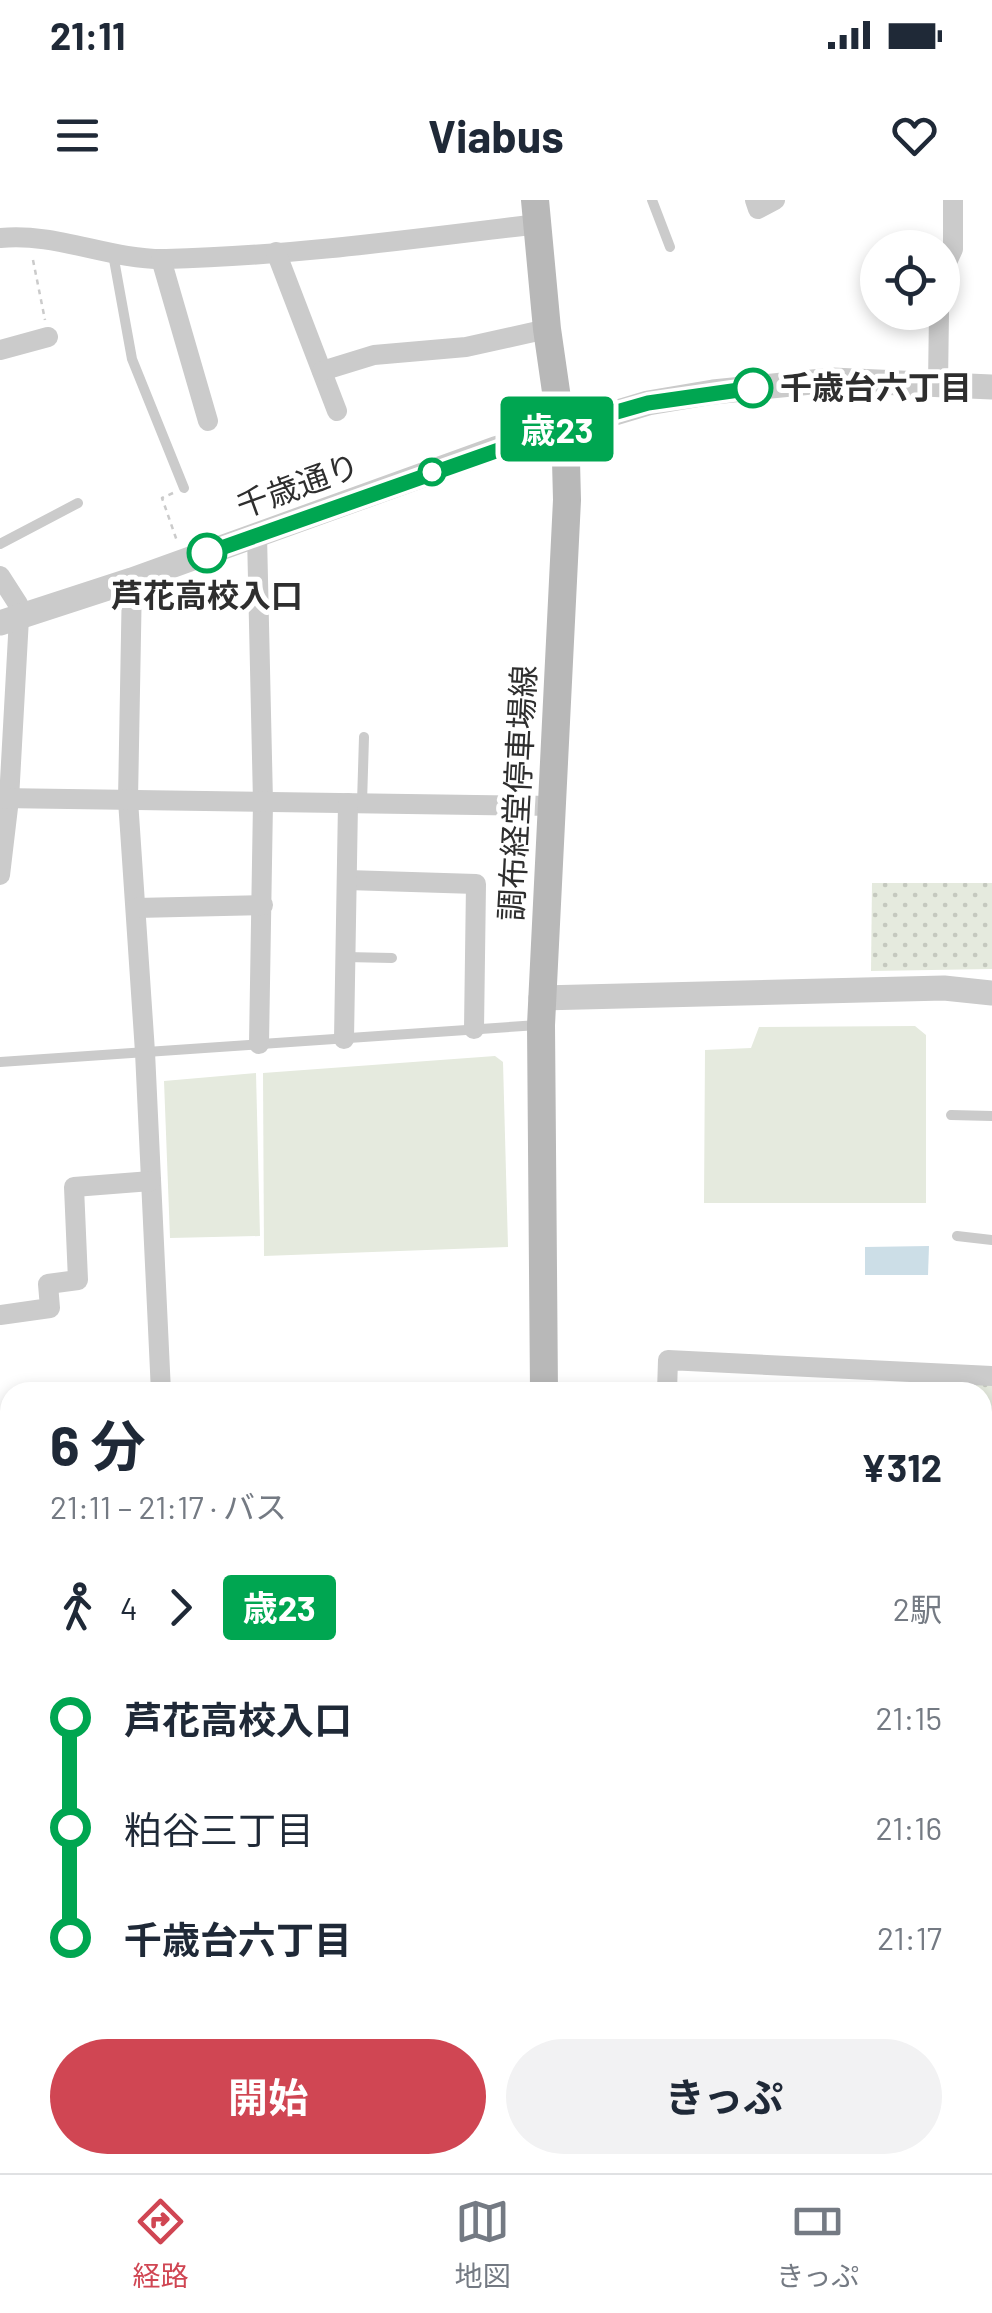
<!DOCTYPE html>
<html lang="ja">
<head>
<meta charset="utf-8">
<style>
	:root { --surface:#fff; --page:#f2f2f3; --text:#1f2937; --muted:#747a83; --line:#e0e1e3; --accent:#d04653 }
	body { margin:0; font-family:Barlow,"Noto Sans JP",sans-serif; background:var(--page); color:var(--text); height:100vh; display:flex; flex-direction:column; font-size:38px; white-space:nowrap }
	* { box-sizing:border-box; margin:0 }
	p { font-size:32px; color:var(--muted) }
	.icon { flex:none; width:55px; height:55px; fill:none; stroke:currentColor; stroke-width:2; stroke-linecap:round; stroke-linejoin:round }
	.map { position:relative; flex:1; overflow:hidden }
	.sheet { position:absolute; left:0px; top:1182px; width:992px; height:792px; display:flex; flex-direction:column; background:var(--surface); border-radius:30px 30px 0 0; box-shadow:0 5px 15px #0003 }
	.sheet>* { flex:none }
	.badge { padding:0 20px; border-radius:8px; font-size:35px; line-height:65px }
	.buttons { position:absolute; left:860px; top:30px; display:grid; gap:20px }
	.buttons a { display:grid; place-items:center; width:100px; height:100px; border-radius:50%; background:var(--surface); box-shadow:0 5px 15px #0003; font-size:50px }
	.map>.badge { position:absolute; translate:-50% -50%; box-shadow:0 0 0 5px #fff }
	.legs { display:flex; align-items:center; gap:15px; height:110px; padding:0 50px; font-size:32px }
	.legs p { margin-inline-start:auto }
	.overview { display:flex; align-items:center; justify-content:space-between; height:170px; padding:0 50px }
	h1 { font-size:55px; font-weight:700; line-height:75px }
	.button { display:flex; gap:20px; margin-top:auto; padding:20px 50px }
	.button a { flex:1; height:115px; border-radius:60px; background:var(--accent); color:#fff; font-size:40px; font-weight:700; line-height:115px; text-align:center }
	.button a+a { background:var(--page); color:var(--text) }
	ul { padding:0 50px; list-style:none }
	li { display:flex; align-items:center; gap:35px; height:110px; font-size:38px }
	li i { display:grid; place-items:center; width:15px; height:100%; margin:0 12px; background:currentColor }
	li i::after { content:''; width:25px; height:25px; margin:-12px; border:8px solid; border-radius:50%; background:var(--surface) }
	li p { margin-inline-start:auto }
	li:first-child i { background:linear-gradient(#0000 50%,currentColor 0) }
	li:last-child i { background:linear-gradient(currentColor 50%,#0000 0) }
	.status { display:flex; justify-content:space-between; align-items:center; height:70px; padding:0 50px; background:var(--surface); direction:ltr }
	.status svg { height:28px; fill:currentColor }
	header { display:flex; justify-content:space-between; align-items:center; height:130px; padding:0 50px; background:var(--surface); font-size:45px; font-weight:700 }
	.menu { display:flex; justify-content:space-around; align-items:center; height:140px; border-top:2px solid var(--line); background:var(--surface); font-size:28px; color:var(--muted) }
	.menu a { display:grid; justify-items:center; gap:5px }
	.menu .active { color:var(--accent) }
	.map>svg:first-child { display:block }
	.forest { fill:url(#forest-firs) }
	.park { fill:url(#park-dots) }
	.pitch { fill:#e5eade }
	.water { fill:#ccdee7 }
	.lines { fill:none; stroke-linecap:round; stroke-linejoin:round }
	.path { stroke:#cbcbcb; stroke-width:2.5; stroke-dasharray:5 5; stroke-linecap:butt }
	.service { stroke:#cbcbcb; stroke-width:10 }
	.minor { stroke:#cbcbcb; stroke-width:20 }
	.tertiary { stroke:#cbcbcb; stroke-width:25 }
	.secondary { stroke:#b8b8b8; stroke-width:28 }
	.line-1-casing { stroke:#fff; stroke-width:22 }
	.line-1 { stroke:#00a651; stroke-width:15 }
	.stop-1-dot { fill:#fff; stroke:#00a651; stroke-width:5 }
	.labels { text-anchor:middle; stroke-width:10; stroke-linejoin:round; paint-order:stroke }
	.stop-label { font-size:32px; font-weight:bold; fill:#2e2e2e; stroke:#fff; text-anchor:start }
	.street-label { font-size:32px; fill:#2e2e2e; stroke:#fff }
</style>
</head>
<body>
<div class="status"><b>21:11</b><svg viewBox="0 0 49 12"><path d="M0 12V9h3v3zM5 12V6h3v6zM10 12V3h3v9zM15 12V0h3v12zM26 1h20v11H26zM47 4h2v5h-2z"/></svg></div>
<header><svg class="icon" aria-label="menu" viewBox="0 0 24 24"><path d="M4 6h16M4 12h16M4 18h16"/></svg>Viabus<svg class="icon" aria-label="heart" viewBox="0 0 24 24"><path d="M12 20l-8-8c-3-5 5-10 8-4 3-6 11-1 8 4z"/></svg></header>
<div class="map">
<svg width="992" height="1973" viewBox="0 0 992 1973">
	<defs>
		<pattern id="forest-firs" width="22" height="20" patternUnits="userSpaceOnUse" patternTransform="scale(2.5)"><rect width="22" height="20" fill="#e5eade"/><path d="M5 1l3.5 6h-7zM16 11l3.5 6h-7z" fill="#c5c9bf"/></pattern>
		<pattern id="park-dots" width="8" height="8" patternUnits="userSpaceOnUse" patternTransform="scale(2.5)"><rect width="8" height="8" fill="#e5eade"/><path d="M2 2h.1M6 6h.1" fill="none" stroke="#c5c9bf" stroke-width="1.8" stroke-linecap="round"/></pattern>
	</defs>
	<rect width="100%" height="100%" fill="#fff"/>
	<path class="forest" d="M0,1908l10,9v48h55l9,8h-74z"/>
	<g class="park">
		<path d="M872,683h120v86l-121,2z"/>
		<path d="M976,1180h16v51l-9,11 -1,-50h-6z"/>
	</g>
	<g class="pitch">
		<path d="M915,826l11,9v168h-222l1,-153 46,-2 8,-21z"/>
		<path d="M495,856l8,6 5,185 -244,9 -1,-183z"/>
		<path d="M256,873l4,163 -90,2 -6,-157z"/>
	</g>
	<path class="water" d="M929,1046l-1,29h-63v-28z"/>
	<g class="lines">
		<g class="path">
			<path d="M33,60l12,60"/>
			<path d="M173,293l-11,5 15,43"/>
		</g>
		<g class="service">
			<path d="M652,0l18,47"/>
			<path d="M113,54l19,105 52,129"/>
			<path d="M0,344l78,-41"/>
			<path d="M362,603l2,-66"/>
			<path d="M346,757l46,1"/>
			<path d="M0,862l538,-37"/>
			<path d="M951,915l41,1"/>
			<path d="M957,1036l35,4"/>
			<path d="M982,1457l10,2"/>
			<path d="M982,1527l10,2"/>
			<path d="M982,1705l10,1"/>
			<path d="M982,1864l10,2"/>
			<path d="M143,1973l15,-8"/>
		</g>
		<g class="minor">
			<path d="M755,0l3,9 17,-9"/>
			<path d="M0,38c56,-6 109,22 166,21 124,-3 248,-20 372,-35"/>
			<path d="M276,52l61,159"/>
			<path d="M161,59l47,162"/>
			<path d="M942,73l11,-24v-49"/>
			<path d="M0,150l48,-13"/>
			<path d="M322,171l52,-16 92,-8 81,-18"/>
			<path d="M938,184l1,-72"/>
			<path d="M257,335l6,267 -4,242"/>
			<path d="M0,376l18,28 1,14 -10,181 -9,76"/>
			<path d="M132,380l-4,220 17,252 16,340"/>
			<path d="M0,598l552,8"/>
			<path d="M347,680l129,4 -2,145"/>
			<path d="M136,708l127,-3"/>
			<path d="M344,839l4,-236"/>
			<path d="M0,1115l50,-7 -2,-24 30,-4 -4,-93 77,-6"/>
			<path d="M667,1192l1,-32 324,16"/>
			<path d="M0,1247l10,-1"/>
			<path d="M982,1254l10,-9"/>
			<path d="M982,1337l10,2"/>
			<path d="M0,1745l10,-5"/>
			<path d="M0,1887l10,8"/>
			<path d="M84,1965l7,8"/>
		</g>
		<g class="tertiary">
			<path d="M0,423l132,-43 363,-131 153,-46 65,-11 119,-12 160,7"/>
			<path d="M541,798l403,-10 48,5"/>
			<path d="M0,1609l10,1"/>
		</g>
		<g class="secondary">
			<path d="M535,0l12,129 19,132 1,39 -26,525 3,367"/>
			<path d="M571,1965l2,8"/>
			<path d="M874,1965l2,8"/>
		</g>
	</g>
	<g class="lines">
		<g class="line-1-casing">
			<path id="line-1" d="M207,353l354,-125 87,-25 105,-15"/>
		</g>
		<use href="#line-1" class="line-1"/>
	</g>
	<g class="stop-1-dot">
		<circle cx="753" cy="188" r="18"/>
		<circle cx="432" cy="272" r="12"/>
		<circle cx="207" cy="353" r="18"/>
	</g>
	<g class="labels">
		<g class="stop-label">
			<text x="780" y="199">千歳台六丁目</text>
			<text x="207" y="407" text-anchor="middle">芦花高校入口</text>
		</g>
		<g class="street-label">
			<text transform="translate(298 286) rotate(-20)" y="11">千歳通り</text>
			<text transform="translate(518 593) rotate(-87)" y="11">調布経堂停車場線</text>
		</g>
	</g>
</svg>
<div class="buttons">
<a><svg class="icon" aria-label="locate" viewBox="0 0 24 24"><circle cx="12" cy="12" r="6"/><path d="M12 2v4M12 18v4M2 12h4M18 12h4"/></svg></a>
</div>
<b class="badge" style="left:557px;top:229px;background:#00a651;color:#fff">歳23</b>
<section class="sheet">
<div class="overview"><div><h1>6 分</h1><p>21:11 – 21:17 · バス</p></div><b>¥312</b></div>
<div class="legs"><svg class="icon" aria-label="walk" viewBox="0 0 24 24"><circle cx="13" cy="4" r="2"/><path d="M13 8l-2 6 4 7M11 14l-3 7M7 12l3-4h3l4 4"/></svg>4<svg class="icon" aria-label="forward" viewBox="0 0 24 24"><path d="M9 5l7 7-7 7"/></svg><b class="badge" style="background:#00a651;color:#fff">歳23</b><p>2駅</p></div>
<ul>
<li><i style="color:#00a651"></i><b>芦花高校入口</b><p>21:15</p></li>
<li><i style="color:#00a651"></i><span>粕谷三丁目</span><p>21:16</p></li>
<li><i style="color:#00a651"></i><b>千歳台六丁目</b><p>21:17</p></li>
</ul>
<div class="button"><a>開始</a><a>きっぷ</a></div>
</section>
</div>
<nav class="menu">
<a class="active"><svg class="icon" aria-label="directions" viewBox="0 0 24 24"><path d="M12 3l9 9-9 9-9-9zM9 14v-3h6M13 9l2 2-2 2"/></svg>経路</a>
<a><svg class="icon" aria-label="map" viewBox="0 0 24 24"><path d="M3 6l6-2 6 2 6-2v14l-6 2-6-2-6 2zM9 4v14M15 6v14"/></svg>地図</a>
<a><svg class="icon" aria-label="tickets" viewBox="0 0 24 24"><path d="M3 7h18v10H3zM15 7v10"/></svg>きっぷ</a>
</nav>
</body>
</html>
